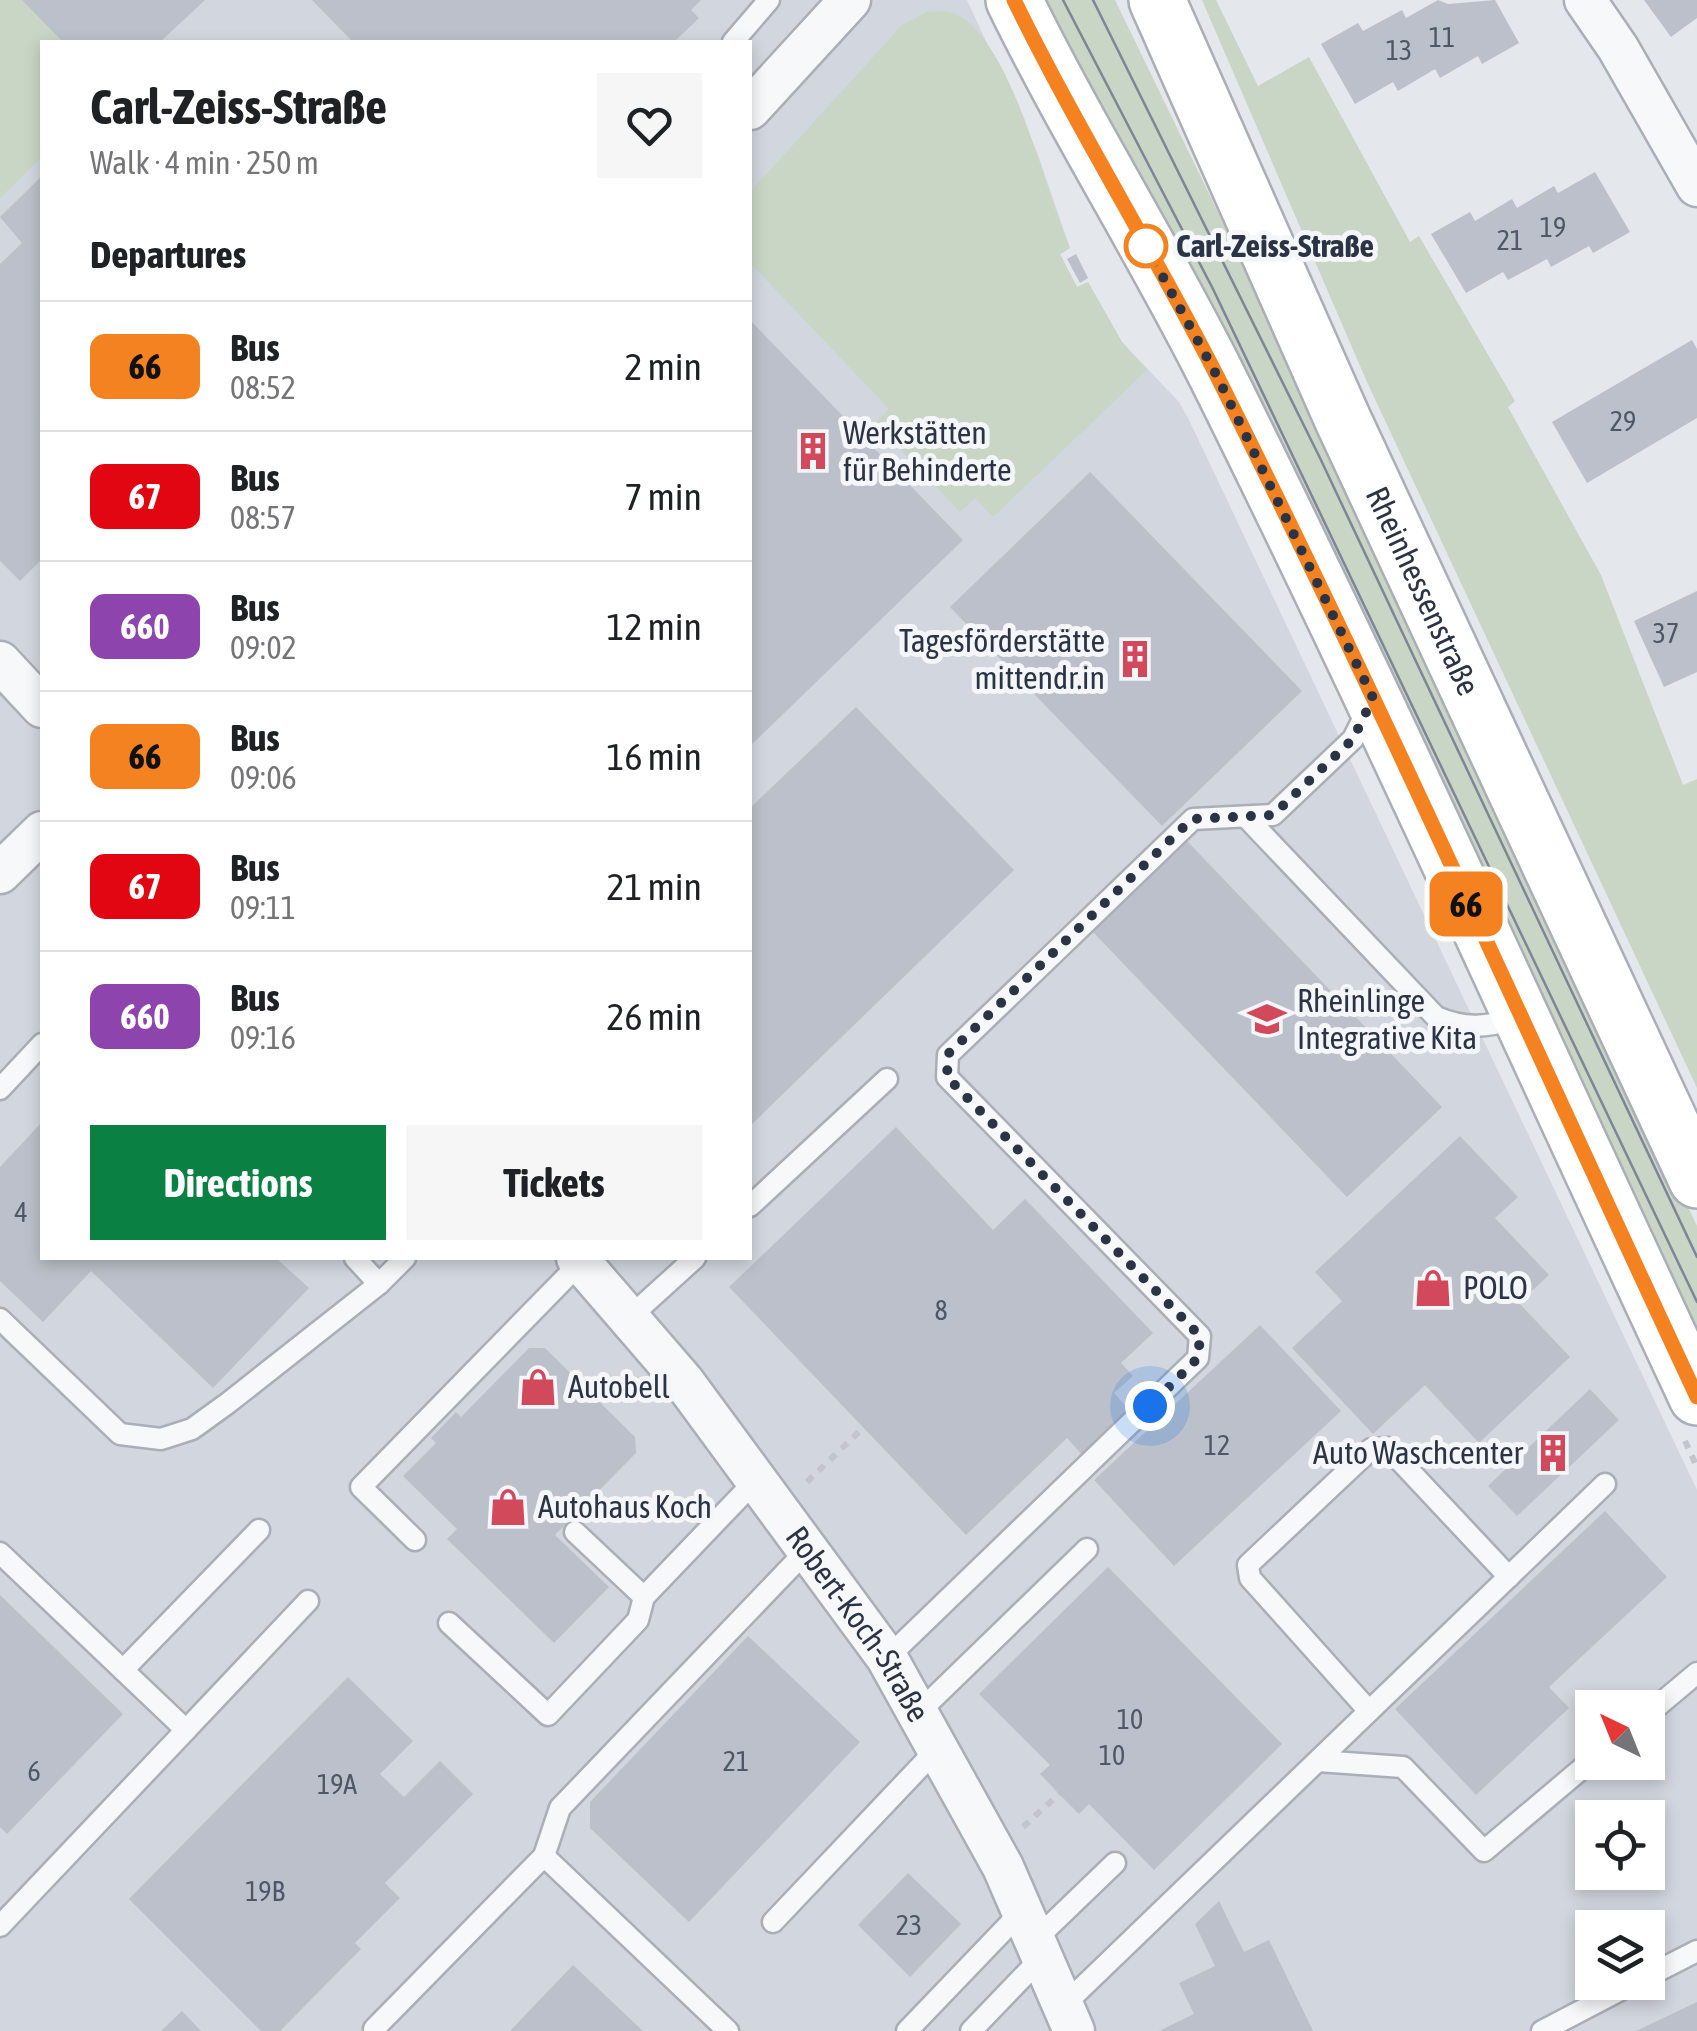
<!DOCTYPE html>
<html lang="en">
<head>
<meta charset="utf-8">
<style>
	:root { --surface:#fff; --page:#f6f6f6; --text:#202124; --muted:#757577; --line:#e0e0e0; --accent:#0b8043 }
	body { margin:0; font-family:"Asap Condensed",sans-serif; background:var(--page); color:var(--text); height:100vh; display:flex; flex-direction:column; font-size:38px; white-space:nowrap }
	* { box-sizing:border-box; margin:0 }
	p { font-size:32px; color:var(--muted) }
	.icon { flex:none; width:55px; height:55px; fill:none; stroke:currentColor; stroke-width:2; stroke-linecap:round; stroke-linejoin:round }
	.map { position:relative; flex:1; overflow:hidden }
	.side { position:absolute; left:40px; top:40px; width:712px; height:1220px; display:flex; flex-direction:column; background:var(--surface); border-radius:0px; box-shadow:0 5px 15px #0003 }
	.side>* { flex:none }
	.badge { padding:0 20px; border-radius:15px; font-size:35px; line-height:65px }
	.needle { width:65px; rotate:317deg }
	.buttons { position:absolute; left:1575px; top:1690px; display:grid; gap:20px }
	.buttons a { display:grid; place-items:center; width:90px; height:90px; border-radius:0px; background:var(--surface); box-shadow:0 5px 15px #0003; font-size:50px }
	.you { position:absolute; width:50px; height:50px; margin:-25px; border:8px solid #fff; border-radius:50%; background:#1a73e8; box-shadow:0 0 0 15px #1a73e833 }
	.map>.badge { position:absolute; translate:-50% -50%; box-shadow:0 0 0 5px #fff }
	h2 { padding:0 50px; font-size:38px; line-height:90px }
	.round { display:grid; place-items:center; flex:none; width:105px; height:105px; border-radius:0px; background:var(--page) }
	.head { display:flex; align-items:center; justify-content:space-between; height:170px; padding:0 50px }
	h1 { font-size:48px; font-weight:700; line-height:75px }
	.action { display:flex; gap:20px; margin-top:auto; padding:20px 50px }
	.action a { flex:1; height:115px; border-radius:0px; background:var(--accent); color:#fff; font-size:40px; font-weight:700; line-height:115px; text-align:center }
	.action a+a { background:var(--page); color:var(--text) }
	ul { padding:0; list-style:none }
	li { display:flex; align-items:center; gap:30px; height:130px; padding:0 50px; border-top:2px solid var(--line) }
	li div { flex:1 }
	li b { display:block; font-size:38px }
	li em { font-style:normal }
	li .badge { min-width:110px; font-weight:700; text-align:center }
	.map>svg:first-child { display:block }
	.built { fill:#d2d6de; fill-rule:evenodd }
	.green { fill:#c9d6c5 }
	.building { fill:#bbc0ca }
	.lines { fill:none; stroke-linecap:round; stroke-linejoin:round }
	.lane-casing { stroke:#a9aeb7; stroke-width:25 }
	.street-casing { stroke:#a9aeb7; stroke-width:45 }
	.secondary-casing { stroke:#a9aeb7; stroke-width:60 }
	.path { stroke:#c2c5cb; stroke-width:6; stroke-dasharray:8 8; stroke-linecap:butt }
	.lane { stroke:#f7f8fa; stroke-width:20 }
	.street { stroke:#f7f8fa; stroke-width:40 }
	.secondary { stroke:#fff; stroke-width:55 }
	.tram { stroke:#7d8696; stroke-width:2.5 }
	.line-casing { stroke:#fff; stroke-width:22 }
	.line { stroke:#f58220; stroke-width:15 }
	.walk { stroke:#2b3445; stroke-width:10; stroke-dasharray:0 18 }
	.stop-dot { fill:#fff; stroke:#f58220; stroke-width:5 }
	.labels { text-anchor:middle; stroke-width:10; stroke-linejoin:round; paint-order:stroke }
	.number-label { font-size:28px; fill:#4f5766 }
	.stop-label { font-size:32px; font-weight:bold; fill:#2b3445; stroke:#f4f6f9; text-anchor:start }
	.poi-label { font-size:32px; fill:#2b3445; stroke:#f4f6f9; text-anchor:start }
	.street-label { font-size:32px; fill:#2b3445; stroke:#f4f6f9 }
</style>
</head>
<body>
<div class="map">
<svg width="1697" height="2031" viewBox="0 0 1697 2031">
	<rect width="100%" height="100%" fill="#e4e7ec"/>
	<path class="built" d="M0,0h967l70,152 33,96 -10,6 17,33 11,-5 34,60 57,60 11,20 507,1068v541h-1697zM42,42h708v1216h-708zM1592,1708h56v54h-56zM1592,1818h56v54h-56zM1592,1928h56v54h-56z"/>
	<g class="green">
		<path d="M0,0h22l41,42h-21v115l-42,41z"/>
		<path d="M1034,0h81l260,536 322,690v126z"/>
		<path d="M1202,0h14l42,86 51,-29 101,185 9,-6 96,165 -7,6 93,168 82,210 14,-6v309l-330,-706z"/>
		<path d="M927,12c10,0 22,-2 31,3 55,30 87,176 112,233l-10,6 17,33 11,-5 34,60 25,28 -154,147 -18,-19 -15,14 -85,-89 14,-14 -139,-146v-71l152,-167z"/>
	</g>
	<g class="building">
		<path d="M22,0h183l-45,42h-97z"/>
		<path d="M312,0h389l-10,10 8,8 -25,24h-321z"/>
		<path d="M1438,0l10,4 47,-4 24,43 -37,21 -4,-8 -38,22 -5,-9 -37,22 -5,-9 -38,22 -34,-60 37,-21 5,8 39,-21 4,8z"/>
		<path d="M1644,0h53v18l-26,19z"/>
		<path d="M1595,172l35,60 -37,21 -4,-7 -38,21 -4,-8 -39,21 -5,-8 -37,21 -35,-59 39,-22 5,9 37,-22 5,9 37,-22 4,7z"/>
		<path d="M42,176v383l-22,22 -20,-20v-297l22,-21 -22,-26z"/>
		<path d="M1076,254l12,24 -8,5 -13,-24z"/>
		<path d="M750,320l213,220 -213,206z"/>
		<path d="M1692,340l5,9v69l-110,65 -35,-61z"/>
		<path d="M1090,472l212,219 -140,135 -212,-219z"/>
		<path d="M1697,591v81l-33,15 -30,-66z"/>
		<path d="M856,707l158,163 -264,256v-318z"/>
		<path d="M1186,840l256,267 -95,90 -255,-266z"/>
		<path d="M42,1122v136h234l33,30 -96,100 -122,-117 -48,51 -43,-41v-114z"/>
		<path d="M896,1127l97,103 32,-31 128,134 -32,30 12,13 -19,17 18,20 -47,45 -18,-20 -101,97 -237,-248z"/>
		<path d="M1460,1136l58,61 -23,21 54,57 -30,28 51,54 -91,86 -54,-58 -52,49 -81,-86 50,-47 -27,-29z"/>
		<path d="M1260,1325l81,86 -167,155 -80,-86z"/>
		<path d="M529,1348h16l90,89 1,16 -81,82 54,52 -55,56 -107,-104 10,-10 -54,-53 33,-33 -5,-5 25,-26 5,5z"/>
		<path d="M1590,1389l29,31 -102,96 -29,-30z"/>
		<path d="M1605,1511l62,66 -118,110 20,21 -93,87 -81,-86z"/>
		<path d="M1108,1567l174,177 -128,126 -65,-66 -10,10 -20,-20 -19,-20 10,-9 -71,-71z"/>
		<path d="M0,1595l123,119 -116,120 -7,-7z"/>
		<path d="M748,1636l112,106 -171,180 -99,-94v-26z"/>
		<path d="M348,1677l65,64 -33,33 24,23 36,-36 33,33 -88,89 15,15 -45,45 6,6 -81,82h-19l-132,-132z"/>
		<path d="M908,1873l53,51 -51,53 -52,-52z"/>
		<path d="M1219,1901l25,51 25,-12 44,91h-154l35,-17 -15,-31 36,-17 -20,-42z"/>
		<path d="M573,1965l70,66h-133z"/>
		<path d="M1697,2002v29h-61z"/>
		<path d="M182,2011l19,20h-40z"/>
	</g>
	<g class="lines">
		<g class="lane-casing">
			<g id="lane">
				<path d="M733,42l36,-42"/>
				<path d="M1246,817l190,200c30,13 51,10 83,1"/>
				<path d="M0,1089l42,-45"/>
				<path d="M750,1206l137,-127"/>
				<path d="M355,1258l24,26"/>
				<path d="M631,1316l64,-58"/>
				<path d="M0,1319l120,115 41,5 31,-10 36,-26 151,-119 26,-26"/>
				<path d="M575,1532l69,65"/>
				<path d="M415,1540l-54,-53 220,-225"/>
				<path d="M0,1553l186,177 -186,196"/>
				<path d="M449,1623l99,92 90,-95 6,-23 113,-118"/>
				<path d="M887,1658l311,-300 2,-22 -253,-259 1,-22 245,-236 80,-4 80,-76 15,-30"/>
				<path d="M123,1670l136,-140"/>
				<path d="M1369,1711l-119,-133 -2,-13 123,-116 17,-1 121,129"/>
				<path d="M918,1713l169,-164"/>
				<path d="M1648,1714l49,-41"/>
				<path d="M186,1730l122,-129"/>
				<path d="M1318,1761l85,6 81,84 108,-91"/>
				<path d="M544,1856l184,175"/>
				<path d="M773,1922l165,-174"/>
				<path d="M1036,1939l79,-76"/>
				<path d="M1648,1976l49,-25"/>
				<path d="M1064,2005l541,-521"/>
				<path d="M374,2029l170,-173 16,-48 250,-261"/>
				<path d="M907,2031l116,-121"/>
				<path d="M971,2031l72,-75"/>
				<path d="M1542,2031l94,-49"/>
			</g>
		</g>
		<g class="street-casing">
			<g id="street">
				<path d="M1585,0l33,48 79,138"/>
				<path d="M750,109l100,-109"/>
				<path d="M0,662l42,45"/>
				<path d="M0,873l42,-41"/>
				<path id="s1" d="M577,1258l107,124 203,276 116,209 71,164"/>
			</g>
		</g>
		<g class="secondary-casing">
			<g id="secondary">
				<path d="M1014,0c63,129 140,250 204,378 167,336 320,679 479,1019"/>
				<path id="s2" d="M1157,0l186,420 354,760"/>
			</g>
		</g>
		<g class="path">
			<path d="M1685,1441l12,26"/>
			<path d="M807,1482l57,-55"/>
			<path d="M1023,1827l36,-33"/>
		</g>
		<use href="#lane" class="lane"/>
		<use href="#street" class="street"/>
		<use href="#secondary" class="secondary"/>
		<g class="tram">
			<path d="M1063,0l150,289 484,1013"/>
			<path d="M1093,0l227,458 377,799"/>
		</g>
	</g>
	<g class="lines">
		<g class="line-casing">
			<path id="line" d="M1014,0c63,129 139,250 204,378 168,335 320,679 479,1019"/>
		</g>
		<use href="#line" class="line"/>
		<path class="walk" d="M1146,246l71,130 156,322 -20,41 -80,76 -81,4 -244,235 -1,23 253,259 -2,22 -48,48"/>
	</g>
	<defs>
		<g id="building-bare" transform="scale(3)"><path d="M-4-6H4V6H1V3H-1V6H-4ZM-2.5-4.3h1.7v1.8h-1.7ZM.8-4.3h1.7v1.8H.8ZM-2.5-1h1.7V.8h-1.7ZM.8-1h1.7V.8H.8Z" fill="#d1495b" stroke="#f4f6f9" stroke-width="2.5" paint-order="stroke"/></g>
		<g id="school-bare" transform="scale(3)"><path d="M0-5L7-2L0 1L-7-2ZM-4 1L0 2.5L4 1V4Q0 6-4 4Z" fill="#d1495b" stroke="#f4f6f9" stroke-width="2.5" paint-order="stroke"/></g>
		<g id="shop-bare" transform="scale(3)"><path d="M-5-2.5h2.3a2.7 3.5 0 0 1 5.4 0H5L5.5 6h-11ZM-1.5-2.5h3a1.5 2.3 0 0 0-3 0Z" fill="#d1495b" stroke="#f4f6f9" stroke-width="2.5" paint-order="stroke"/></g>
	</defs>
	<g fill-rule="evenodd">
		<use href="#building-bare" x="813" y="451"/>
		<use href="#building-bare" x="1135" y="659"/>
		<use href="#school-bare" x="1267" y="1019"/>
		<use href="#shop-bare" x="1433" y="1288"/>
		<use href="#shop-bare" x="538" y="1387"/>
		<use href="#building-bare" x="1553" y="1453"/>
		<use href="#shop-bare" x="508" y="1507"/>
	</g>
	<circle class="stop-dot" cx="1146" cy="246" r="20"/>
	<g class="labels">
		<g class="number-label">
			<text x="1442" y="47">11</text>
			<text x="1399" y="60">13</text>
			<text x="1553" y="237">19</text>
			<text x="1510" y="250">21</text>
			<text x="1623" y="431">29</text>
			<text x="1666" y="643">37</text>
			<text x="21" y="1222">4</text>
			<text x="941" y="1320">8</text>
			<text x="1217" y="1455">12</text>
			<text x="1130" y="1729">10</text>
			<text x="1112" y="1765">10</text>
			<text x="736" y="1771">21</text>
			<text x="34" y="1781">6</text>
			<text x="337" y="1794">19A</text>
			<text x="265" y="1901">19B</text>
			<text x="909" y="1935">23</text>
		</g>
		<g class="stop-label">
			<text x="1176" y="257">Carl-Zeiss-Straße</text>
		</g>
		<g class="poi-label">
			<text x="843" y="444">Werkstätten<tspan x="843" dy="37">für Behinderte</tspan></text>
			<text x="1105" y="652" text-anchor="end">Tagesförderstätte<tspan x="1105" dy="37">mittendr.in</tspan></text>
			<text x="1297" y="1012">Rheinlinge<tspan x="1297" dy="37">Integrative Kita</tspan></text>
			<text x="1463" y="1299">POLO</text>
			<text x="568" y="1398">Autobell</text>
			<text x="1523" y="1464" text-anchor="end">Auto Waschcenter</text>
			<text x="538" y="1518">Autohaus Koch</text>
		</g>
		<g class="street-label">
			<text dy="11" stroke="none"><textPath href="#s2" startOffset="648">Rheinhessenstraße</textPath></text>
			<text dy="11" stroke="none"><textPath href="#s1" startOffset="462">Robert-Koch-Straße</textPath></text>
		</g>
	</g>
</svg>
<div class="buttons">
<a><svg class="needle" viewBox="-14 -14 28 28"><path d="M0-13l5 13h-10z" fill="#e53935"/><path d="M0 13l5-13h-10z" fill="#757577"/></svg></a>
<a><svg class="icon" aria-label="locate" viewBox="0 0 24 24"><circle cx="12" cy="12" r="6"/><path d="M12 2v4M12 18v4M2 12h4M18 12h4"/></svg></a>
<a><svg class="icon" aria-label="layers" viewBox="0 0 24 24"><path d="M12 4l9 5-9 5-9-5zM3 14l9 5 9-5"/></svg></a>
</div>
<div class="you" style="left:1150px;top:1406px"></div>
<b class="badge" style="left:1466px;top:904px;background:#f58220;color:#111">66</b>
<section class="side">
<div class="head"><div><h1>Carl-Zeiss-Straße</h1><p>Walk · 4 min · 250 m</p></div><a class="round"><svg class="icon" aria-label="heart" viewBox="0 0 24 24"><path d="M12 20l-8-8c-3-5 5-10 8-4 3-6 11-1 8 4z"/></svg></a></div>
<h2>Departures</h2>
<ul>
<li><span class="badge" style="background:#f58220;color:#111">66</span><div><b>Bus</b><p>08:52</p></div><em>2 min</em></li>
<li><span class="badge" style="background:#e20613;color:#fff">67</span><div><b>Bus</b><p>08:57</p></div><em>7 min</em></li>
<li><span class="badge" style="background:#8e44ad;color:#fff">660</span><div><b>Bus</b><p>09:02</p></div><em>12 min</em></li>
<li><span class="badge" style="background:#f58220;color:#111">66</span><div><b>Bus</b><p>09:06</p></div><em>16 min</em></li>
<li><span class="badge" style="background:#e20613;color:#fff">67</span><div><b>Bus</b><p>09:11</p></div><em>21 min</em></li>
<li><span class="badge" style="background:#8e44ad;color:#fff">660</span><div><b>Bus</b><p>09:16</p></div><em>26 min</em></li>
</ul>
<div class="action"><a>Directions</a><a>Tickets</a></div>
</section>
</div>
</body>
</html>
